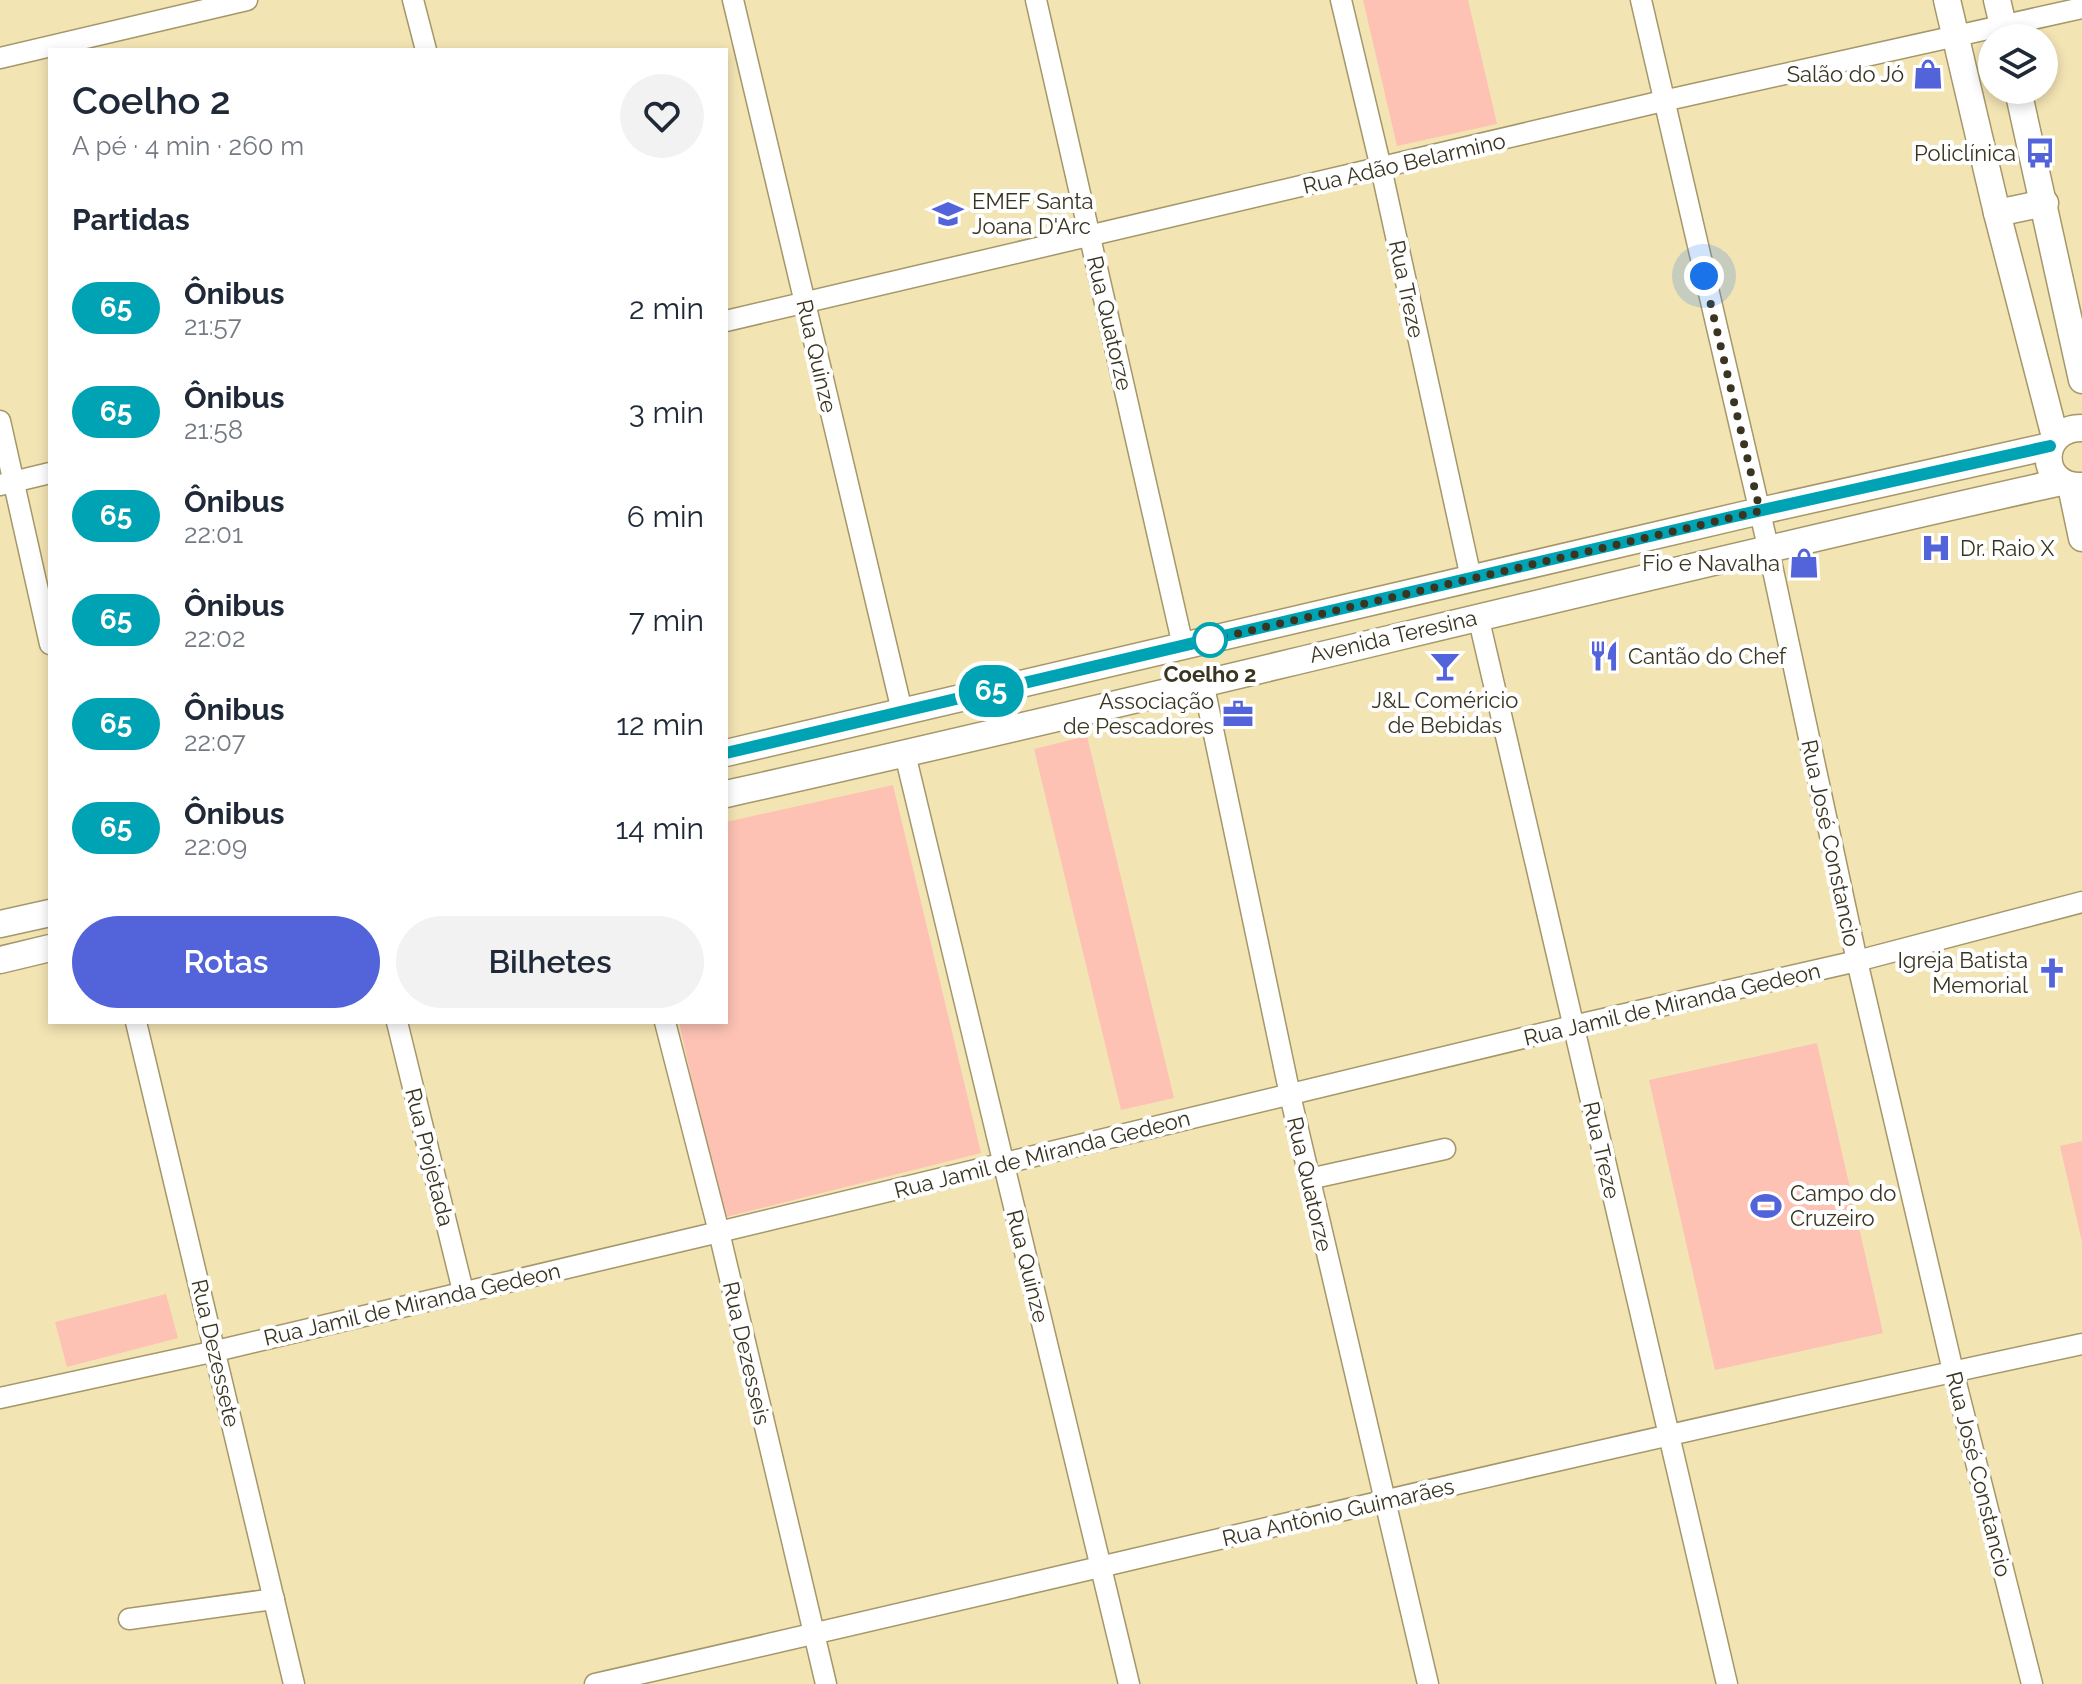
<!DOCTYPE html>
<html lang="pt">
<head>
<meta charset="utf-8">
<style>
	:root { --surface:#fff; --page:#f2f2f3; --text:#1f2937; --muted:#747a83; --accent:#5363d9 }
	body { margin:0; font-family:Raleway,sans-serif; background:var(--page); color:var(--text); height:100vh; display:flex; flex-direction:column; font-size:30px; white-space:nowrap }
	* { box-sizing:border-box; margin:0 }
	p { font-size:26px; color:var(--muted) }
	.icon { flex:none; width:44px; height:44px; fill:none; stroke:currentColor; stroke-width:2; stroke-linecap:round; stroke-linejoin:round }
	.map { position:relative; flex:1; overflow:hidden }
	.side { position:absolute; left:48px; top:48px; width:680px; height:976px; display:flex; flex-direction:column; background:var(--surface); border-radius:0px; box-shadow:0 4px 12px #0003 }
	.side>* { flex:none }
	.badge { padding:0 16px; border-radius:26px; font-size:28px; line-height:52px }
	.fabs { position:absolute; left:1978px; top:24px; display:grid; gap:16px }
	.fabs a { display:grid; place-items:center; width:80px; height:80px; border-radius:50%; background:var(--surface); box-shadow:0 4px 12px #0003; font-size:40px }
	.you { position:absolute; width:40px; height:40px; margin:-20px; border:6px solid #fff; border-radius:50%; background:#1a73e8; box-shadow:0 0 0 12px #1a73e833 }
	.map>.badge { position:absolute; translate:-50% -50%; box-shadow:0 0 0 4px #fff }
	h2 { padding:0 24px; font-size:30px; line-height:72px }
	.round { display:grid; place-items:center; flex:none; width:84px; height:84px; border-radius:42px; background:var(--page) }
	.summary { display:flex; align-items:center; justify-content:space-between; height:136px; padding:0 24px }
	h1 { font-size:38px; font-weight:600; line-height:60px }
	.cta { display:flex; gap:16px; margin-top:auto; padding:16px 24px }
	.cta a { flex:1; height:92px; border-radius:48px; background:var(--accent); color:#fff; font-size:32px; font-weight:600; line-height:92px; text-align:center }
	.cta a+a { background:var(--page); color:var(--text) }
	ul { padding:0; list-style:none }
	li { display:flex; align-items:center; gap:24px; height:104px; padding:0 24px }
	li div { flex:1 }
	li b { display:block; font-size:30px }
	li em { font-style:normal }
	li .badge { min-width:88px; font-weight:700; text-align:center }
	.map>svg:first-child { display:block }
	.green { fill:#fdc2b4 }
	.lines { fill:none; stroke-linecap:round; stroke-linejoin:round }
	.minor-casing { stroke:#a59769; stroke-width:23 }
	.major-casing { stroke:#a59769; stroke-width:29 }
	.minor { stroke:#fff; stroke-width:20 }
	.major { stroke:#fff; stroke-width:26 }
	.line-casing { stroke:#fff; stroke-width:18 }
	.line { stroke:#00a3b4; stroke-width:12 }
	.walk { stroke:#3a3521; stroke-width:8; stroke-dasharray:0 14.4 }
	.stop-dot { fill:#fff; stroke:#00a3b4; stroke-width:4 }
	.labels { text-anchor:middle; stroke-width:8; stroke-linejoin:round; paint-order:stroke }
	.poi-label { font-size:22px; fill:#3a3521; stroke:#fff; text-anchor:end }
	.street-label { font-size:22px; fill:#3a3521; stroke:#fff }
	.stop-label { font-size:22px; font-weight:bold; fill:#3a3521; stroke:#fff }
</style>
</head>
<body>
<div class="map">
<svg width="2082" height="1684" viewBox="0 0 2082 1684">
	<rect width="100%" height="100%" fill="#f3e4b4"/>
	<g class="green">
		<path d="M1363,0h105l29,124 -100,22z"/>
		<path d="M1087,736l87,362 -53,12 -87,-361z"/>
		<path d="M893,785l88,368 -259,65 -43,-196h47v-200z"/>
		<path d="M1817,1043l66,290 -168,37 -66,-290z"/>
		<path d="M2082,1141v101l-22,-96z"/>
		<path d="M166,1294l12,44 -111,29 -12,-45z"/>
	</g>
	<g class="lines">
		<g class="minor-casing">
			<g id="minor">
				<path d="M413,0l13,50"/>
				<path d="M733,0l169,711"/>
				<path d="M1036,0l147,646"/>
				<path d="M1341,0l40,168 90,410"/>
				<path d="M1641,0l127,547 89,414 96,410 79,313"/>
				<path d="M0,58l247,-58"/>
				<path d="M726,321l937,-220 419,-93"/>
				<path d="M0,421l50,223"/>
				<path d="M0,485l50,-12"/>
				<path d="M1478,616l249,1068"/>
				<path d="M1203,682l87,413 138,589"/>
				<path d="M905,754l224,930"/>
				<path d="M136,1022l158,662"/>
				<path d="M397,1022l66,269"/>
				<path d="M665,1022l54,210 107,452"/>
				<path d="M1309,1179l136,-30"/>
				<path d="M0,1398l216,-47 503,-119 854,-206 284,-65 225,-59"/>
				<path d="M129,1619l145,-20"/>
				<path d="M595,1684c496,-113 990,-234 1487,-340"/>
			</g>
		</g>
		<g class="major-casing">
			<g id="major">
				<path d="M1947,0l50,213 58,224"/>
				<path d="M1997,0l9,38"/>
				<path d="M2018,90l64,290"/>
				<path d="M1997,213l48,-10"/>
				<path d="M2082,428c-45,0 -44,60 0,58"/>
				<path d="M2071,486l11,52"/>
				<path d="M726,753l1034,-242 290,-65"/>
				<path d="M726,794c446,-99 889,-213 1335,-312"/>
				<path d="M0,924l50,-11"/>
				<path d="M0,960l50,-12"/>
			</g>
		</g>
		<use href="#minor" class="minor"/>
		<use href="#major" class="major"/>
	</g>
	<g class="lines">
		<g class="line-casing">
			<path id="line" d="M726,753l1005,-236 319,-71"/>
		</g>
		<use href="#line" class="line"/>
		<path class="walk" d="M1210,640l550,-129 -56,-235"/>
	</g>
	<defs>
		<g id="shop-bare" transform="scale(2.4)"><path d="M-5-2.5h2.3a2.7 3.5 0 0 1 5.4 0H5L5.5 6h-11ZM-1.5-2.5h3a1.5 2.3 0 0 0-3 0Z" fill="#5363d9" stroke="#fff" stroke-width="2.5" paint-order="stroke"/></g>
		<g id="bus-bare" transform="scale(2.4)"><path d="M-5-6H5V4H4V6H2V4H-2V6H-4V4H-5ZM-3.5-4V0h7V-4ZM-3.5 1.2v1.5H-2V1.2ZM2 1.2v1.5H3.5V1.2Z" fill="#5363d9" stroke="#fff" stroke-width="2.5" paint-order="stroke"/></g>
		<g id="school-bare" transform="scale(2.4)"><path d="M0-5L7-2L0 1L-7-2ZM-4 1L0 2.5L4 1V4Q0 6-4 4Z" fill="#5363d9" stroke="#fff" stroke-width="2.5" paint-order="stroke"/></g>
		<g id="hospital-bare" transform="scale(2.4)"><path d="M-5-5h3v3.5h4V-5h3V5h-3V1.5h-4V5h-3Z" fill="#5363d9" stroke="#fff" stroke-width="2.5" paint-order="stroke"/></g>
		<g id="restaurant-bare" transform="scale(2.4)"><path d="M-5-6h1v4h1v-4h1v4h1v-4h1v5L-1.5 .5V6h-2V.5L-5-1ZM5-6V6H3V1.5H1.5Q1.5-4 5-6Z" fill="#5363d9" stroke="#fff" stroke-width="2.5" paint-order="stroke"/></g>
		<g id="bar-bare" transform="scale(2.4)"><path d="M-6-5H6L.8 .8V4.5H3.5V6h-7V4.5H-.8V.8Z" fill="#5363d9" stroke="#fff" stroke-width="2.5" paint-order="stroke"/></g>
		<g id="office-bare" transform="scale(2.4)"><path d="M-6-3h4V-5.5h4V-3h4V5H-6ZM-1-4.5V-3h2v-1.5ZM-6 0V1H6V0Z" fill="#5363d9" stroke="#fff" stroke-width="2.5" paint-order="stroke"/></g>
		<g id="church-bare" transform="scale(2.4)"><path d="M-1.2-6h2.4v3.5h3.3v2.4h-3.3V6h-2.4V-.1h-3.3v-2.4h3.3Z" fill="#5363d9" stroke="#fff" stroke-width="2.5" paint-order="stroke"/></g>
		<g id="stadium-bare" transform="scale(2.4)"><path d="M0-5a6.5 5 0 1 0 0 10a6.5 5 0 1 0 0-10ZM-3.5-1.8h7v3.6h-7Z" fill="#5363d9" stroke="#fff" stroke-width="2.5" paint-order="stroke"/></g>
	</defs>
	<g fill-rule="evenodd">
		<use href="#shop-bare" x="1928" y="74"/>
		<use href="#bus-bare" x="2040" y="153"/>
		<use href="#school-bare" x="948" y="214"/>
		<use href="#hospital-bare" x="1936" y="548"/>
		<use href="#shop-bare" x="1804" y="563"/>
		<use href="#restaurant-bare" x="1604" y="656"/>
		<use href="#bar-bare" x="1445" y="666"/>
		<use href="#office-bare" x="1238" y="714"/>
		<use href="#church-bare" x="2052" y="973"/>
		<use href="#stadium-bare" x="1766" y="1206"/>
	</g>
	<circle class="stop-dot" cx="1210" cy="640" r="16"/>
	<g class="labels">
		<g class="poi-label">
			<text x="1904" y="82">Salão do Jó</text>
			<text x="2016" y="161">Policlínica</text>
			<text x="972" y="209" text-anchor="start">EMEF Santa<tspan x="972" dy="25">Joana D'Arc</tspan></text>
			<text x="1960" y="556" text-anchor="start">Dr. Raio X</text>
			<text x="1780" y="571">Fio e Navalha</text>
			<text x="1628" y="664" text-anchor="start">Cantão do Chef</text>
			<text x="1445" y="708" text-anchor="middle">J&amp;L Coméricio<tspan x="1445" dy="25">de Bebidas</tspan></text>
			<text x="1214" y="709">Associação<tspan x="1214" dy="25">de Pescadores</tspan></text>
			<text x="2028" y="968">Igreja Batista<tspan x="2028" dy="25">Memorial</tspan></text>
			<text x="1790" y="1201" text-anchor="start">Campo do<tspan x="1790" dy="25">Cruzeiro</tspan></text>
		</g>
		<g class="street-label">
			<text transform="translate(1404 163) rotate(-13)" y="8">Rua Adão Belarmino</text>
			<text transform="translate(1407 289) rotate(78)" y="8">Rua Treze</text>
			<text transform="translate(1110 323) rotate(77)" y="8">Rua Quatorze</text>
			<text transform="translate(817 356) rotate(77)" y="8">Rua Quinze</text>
			<text transform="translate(1393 636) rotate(-13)" y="8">Avenida Teresina</text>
			<text transform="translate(1831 843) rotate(78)" y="8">Rua José Constancio</text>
			<text transform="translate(1672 1004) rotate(-13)" y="8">Rua Jamil de Miranda Gedeon</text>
			<text transform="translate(1602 1150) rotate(77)" y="8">Rua Treze</text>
			<text transform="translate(1042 1154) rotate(-14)" y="8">Rua Jamil de Miranda Gedeon</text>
			<text transform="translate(430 1157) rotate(76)" y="8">Rua Projetada</text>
			<text transform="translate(1310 1184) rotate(77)" y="8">Rua Quatorze</text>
			<text transform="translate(1028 1266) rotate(76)" y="8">Rua Quinze</text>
			<text transform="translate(412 1304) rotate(-13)" y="8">Rua Jamil de Miranda Gedeon</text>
			<text transform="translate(216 1353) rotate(77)" y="8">Rua Dezessete</text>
			<text transform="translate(747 1353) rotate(77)" y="8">Rua Dezesseis</text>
			<text transform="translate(1979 1474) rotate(76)" y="8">Rua José Constancio</text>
			<text transform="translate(1338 1512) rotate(-13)" y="8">Rua Antônio Guimarães</text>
		</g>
		<g class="stop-label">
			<text x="1210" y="682">Coelho 2</text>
		</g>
	</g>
</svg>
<div class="fabs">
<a><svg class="icon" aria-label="layers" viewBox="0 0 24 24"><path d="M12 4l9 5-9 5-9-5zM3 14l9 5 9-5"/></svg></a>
</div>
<div class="you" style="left:1704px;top:276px"></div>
<b class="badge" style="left:991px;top:691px;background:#00a3b4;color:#fff">65</b>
<section class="side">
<div class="summary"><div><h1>Coelho 2</h1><p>A pé · 4 min · 260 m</p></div><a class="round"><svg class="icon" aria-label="heart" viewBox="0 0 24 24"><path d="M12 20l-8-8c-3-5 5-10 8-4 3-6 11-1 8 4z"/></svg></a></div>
<h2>Partidas</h2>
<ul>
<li><span class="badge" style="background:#00a3b4;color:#fff">65</span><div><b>Ônibus</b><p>21:57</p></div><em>2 min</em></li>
<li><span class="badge" style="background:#00a3b4;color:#fff">65</span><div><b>Ônibus</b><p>21:58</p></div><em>3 min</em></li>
<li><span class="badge" style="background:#00a3b4;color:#fff">65</span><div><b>Ônibus</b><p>22:01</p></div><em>6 min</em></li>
<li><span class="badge" style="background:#00a3b4;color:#fff">65</span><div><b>Ônibus</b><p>22:02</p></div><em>7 min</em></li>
<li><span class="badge" style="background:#00a3b4;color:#fff">65</span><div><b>Ônibus</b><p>22:07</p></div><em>12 min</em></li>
<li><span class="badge" style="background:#00a3b4;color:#fff">65</span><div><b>Ônibus</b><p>22:09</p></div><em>14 min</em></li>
</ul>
<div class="cta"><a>Rotas</a><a>Bilhetes</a></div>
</section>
</div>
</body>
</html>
